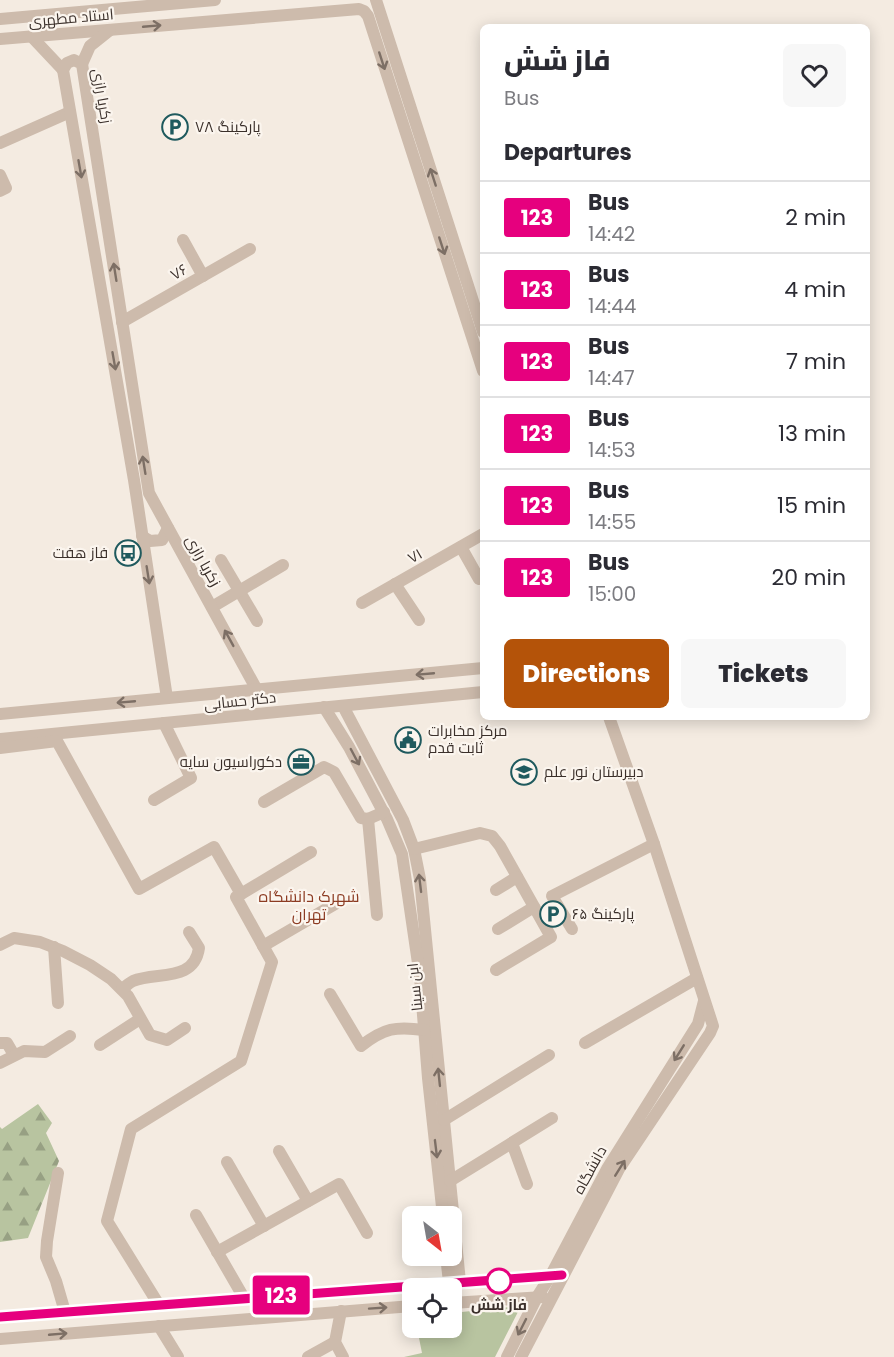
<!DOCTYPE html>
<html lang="en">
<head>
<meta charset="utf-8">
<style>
	:root { --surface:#fff; --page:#f7f7f7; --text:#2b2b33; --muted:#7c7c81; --line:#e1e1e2; --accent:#b45309 }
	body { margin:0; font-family:Poppins,Cairo,sans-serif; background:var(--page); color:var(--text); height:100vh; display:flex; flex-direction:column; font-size:22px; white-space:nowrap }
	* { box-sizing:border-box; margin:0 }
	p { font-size:20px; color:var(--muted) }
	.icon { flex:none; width:33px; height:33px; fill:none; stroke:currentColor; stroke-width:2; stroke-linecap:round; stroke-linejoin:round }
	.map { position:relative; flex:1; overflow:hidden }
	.sheet { position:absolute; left:480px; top:24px; width:390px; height:696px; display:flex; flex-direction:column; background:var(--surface); border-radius:9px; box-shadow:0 3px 15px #0003 }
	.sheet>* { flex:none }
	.badge { padding:0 12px; border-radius:4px; font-size:21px; line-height:39px }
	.needle { width:39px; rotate:149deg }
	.tools { position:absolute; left:402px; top:1206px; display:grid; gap:12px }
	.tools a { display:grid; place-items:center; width:60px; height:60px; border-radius:9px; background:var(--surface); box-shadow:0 3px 15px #0003; font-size:30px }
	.map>.badge { position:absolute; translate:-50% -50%; box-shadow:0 0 0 3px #fff }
	h2 { padding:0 24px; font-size:22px; line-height:54px }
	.round { display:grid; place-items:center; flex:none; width:63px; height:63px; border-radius:9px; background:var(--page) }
	.summary { display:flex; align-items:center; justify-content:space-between; height:102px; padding:0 24px }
	h1 { font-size:28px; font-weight:800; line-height:45px }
	.primary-button { display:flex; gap:12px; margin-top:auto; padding:12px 24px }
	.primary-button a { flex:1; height:69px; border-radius:9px; background:var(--accent); color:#fff; font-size:24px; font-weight:800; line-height:69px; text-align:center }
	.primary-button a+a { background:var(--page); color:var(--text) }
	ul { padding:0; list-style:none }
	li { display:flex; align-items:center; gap:18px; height:72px; padding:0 24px; border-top:2px solid var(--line) }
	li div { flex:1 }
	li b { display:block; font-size:22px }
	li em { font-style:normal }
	li .badge { min-width:66px; font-weight:700; text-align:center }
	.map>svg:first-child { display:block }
	.forest { fill:url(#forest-firs) }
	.park { fill:#b8c4a0 }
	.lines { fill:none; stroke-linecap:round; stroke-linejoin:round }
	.minor { stroke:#cdbbac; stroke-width:12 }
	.oneway { stroke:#7d6f65 }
	.line-casing { stroke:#fff; stroke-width:14 }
	.line { stroke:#e6007e; stroke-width:9 }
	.stop-dot { fill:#fff; stroke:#e6007e; stroke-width:3 }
	.labels { text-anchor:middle; stroke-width:4.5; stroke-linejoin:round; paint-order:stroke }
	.street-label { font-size:15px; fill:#3b302b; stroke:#fbf5ee }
	.poi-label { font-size:15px; fill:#3b302b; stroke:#fbf5ee; text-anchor:start }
	.stop-label { font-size:15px; font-weight:bold; fill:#3b302b; stroke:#fbf5ee }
	.neighbourhood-label { font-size:16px; fill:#8c3b22; stroke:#fbf5ee }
</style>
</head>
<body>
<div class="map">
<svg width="894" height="1357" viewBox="0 0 894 1357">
	<defs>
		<pattern id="forest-firs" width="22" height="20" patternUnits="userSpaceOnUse" patternTransform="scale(1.5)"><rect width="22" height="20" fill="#b8c4a0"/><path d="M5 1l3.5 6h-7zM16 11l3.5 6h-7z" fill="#97a083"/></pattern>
	</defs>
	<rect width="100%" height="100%" fill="#f4ebe1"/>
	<path class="forest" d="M38,1104l14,19 -6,10 13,28 -31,77 -28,4v-115l2,2z"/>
	<path class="park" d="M521,1306l-26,51h-91l18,-4 -5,-25h35v-15z"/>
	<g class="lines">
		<g class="minor">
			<path d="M376,0l107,332"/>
			<path d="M0,19l215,-19"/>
			<path d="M31,36l32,34"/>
			<path d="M0,39l359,-30 5,2 4,5 115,355"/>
			<path d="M82,64l8,-18 20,-16"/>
			<path d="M0,143l70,-31"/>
			<path d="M0,175l6,13 -6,3"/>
			<path d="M183,240l20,36"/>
			<path d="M122,322l128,-73"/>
			<path d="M142,536l8,5 12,-1 6,-12"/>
			<path d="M461,547l18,32"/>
			<path d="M221,560l36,61"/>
			<path d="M395,584l24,36"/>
			<path d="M362,603l121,-69"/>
			<path d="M212,607l71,-42"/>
			<path d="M167,698l-33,-218 -71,-410 4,-7 7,-3 8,4 67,429 108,197"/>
			<path d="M343,706l60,114 11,29 6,30 40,403"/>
			<path d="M324,707l25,40 38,72 15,35 18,123 8,101 15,138"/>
			<path d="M0,714l483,-46"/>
			<path d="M0,739l483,-47"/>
			<path d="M0,748l57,-7 82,148 75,-42 27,47"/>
			<path d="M154,800l37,-22 -27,-55"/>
			<path d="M264,802l60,-35 10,5 27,46 7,1 16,-7"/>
			<path d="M368,819l9,96"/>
			<path d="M414,849l66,-16 12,3 8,10 51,91 -55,33"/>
			<path d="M496,890l21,-13"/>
			<path d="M498,929l36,-22"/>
			<path d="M572,929l-20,-33 102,-52"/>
			<path d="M0,945l14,-7 26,4 23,9 27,14 21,14 17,17 22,39 17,5 18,-12"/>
			<path d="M263,946l72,-42"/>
			<path d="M54,947l4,56"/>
			<path d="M122,989c3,-2 7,-6 11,-8 23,-10 61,2 66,-33l-10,-16"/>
			<path d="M330,994l31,52c23,-18 35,-20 63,-16"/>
			<path d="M0,1043h7l7,12"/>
			<path d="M585,1043l112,-65"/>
			<path d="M100,1045l40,-26"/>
			<path d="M0,1063l24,-12 21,1 25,-16"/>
			<path d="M444,1120l105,-65"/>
			<path d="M512,1143l15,41"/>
			<path d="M279,1151l29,50"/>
			<path d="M227,1162l37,64"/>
			<path d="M58,1173l-11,68 -1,16 10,24 9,31"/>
			<path d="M450,1181l102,-63"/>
			<path d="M196,1215l48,83"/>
			<path d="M217,1252l122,-68 28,49"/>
			<path d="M446,1256l3,26"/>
			<path d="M452,1303l91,-6"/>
			<path d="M159,1305l-52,-84 24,-92 110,-68 31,-99 -36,-65 75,-45"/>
			<path d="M341,1311l-6,31 8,15"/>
			<path d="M0,1317l562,-42"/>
			<path d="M159,1326l19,31"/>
			<path d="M0,1339l412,-33"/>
			<path d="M308,1357l27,-15"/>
			<path d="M507,1357l30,-60 14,-22 56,-106 91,-145 6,-23"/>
			<path d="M521,1357l98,-188 91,-136 3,-7 -59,-182 -45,-127"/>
		</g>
	</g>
	<defs><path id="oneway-shaft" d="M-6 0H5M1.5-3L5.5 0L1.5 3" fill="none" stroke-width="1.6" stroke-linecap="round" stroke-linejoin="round" transform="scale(1.5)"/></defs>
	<g class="oneway">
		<use href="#oneway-shaft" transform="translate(152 26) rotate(-5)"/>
		<use href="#oneway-shaft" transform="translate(382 61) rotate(72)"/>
		<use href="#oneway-shaft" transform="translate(80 169) rotate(80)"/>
		<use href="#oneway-shaft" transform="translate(433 177) rotate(-108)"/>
		<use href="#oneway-shaft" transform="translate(442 246) rotate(72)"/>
		<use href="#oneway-shaft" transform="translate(115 272) rotate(-99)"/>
		<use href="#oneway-shaft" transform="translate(114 361) rotate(80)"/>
		<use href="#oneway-shaft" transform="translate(144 465) rotate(-99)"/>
		<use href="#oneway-shaft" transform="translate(148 575) rotate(81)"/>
		<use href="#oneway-shaft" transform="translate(229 638) rotate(-119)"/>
		<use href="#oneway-shaft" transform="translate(425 674) rotate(175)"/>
		<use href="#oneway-shaft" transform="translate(126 702) rotate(175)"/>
		<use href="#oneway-shaft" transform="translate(355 757) rotate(62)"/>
		<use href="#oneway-shaft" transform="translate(420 883) rotate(-97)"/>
		<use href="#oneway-shaft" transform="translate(679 1053) rotate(122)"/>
		<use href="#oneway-shaft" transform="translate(439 1077) rotate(-96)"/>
		<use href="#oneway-shaft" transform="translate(436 1149) rotate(83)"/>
		<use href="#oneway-shaft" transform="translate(620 1168) rotate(-58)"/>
		<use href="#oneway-shaft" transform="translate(378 1308) rotate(-4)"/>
		<use href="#oneway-shaft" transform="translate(522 1327) rotate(117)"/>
		<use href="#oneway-shaft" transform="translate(58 1334) rotate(-5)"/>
	</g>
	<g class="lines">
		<g class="line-casing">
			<path id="line" d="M0,1317l562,-42"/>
		</g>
		<use href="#line" class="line"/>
	</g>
	<defs>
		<g id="parking-ring" transform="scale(1.35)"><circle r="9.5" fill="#fbf5ee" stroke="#1f5a5e" stroke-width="1.5"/><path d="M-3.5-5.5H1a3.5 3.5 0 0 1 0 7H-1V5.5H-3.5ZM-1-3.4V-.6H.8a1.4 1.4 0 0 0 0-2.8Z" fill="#1f5a5e"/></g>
		<g id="bus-ring" transform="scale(1.35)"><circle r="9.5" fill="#fbf5ee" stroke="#1f5a5e" stroke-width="1.5"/><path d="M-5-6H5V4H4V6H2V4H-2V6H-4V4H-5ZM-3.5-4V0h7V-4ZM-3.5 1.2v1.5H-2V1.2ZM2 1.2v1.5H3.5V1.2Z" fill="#1f5a5e"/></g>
		<g id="civic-ring" transform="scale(1.35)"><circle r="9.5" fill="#fbf5ee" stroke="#1f5a5e" stroke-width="1.5"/><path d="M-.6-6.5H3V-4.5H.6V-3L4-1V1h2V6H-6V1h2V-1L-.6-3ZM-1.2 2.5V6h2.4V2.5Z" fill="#1f5a5e"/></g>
		<g id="office-ring" transform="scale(1.35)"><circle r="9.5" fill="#fbf5ee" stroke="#1f5a5e" stroke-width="1.5"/><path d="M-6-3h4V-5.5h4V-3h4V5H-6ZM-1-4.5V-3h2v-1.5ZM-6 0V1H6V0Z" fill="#1f5a5e"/></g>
		<g id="school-ring" transform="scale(1.35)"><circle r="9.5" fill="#fbf5ee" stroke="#1f5a5e" stroke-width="1.5"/><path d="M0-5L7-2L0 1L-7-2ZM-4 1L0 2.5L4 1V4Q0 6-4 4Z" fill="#1f5a5e"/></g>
	</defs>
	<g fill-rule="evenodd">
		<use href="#parking-ring" x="175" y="127"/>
		<use href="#bus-ring" x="128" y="553"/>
		<use href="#civic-ring" x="408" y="740"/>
		<use href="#office-ring" x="301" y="762"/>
		<use href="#school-ring" x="524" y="772"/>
		<use href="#parking-ring" x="553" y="914"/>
	</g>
	<circle class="stop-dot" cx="499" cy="1281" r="12"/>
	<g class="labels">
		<g class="street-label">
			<text transform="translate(71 18) rotate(-5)" y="5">استاد مطهری</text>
			<text transform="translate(102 96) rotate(80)" y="5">زکریا رازی</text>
			<text transform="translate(179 272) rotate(-30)" y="5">۷۶</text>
			<text transform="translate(415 556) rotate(-30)" y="5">۷۱</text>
			<text transform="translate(203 561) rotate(61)" y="5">زکریا رازی</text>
			<text transform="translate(240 701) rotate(-6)" y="5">دکتر حسابی</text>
			<text transform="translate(415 987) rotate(-96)" y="5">ابن سینا</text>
			<text transform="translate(590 1170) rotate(-61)" y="5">دانشگاه</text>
		</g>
		<g class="poi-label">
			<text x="195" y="132">پارکینگ ۷۸</text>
			<text x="108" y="558" text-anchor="end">فاز هفت</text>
			<text x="428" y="736">مرکز مخابرات<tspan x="428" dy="17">ثابت قدم</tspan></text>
			<text x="282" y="767" text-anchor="end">دکوراسیون سایه</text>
			<text x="544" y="777">دبیرستان نور علم</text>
			<text x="572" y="919">پارکینگ ۶۵</text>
		</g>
		<g class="stop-label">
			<text x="499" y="1310">فاز شش</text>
		</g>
		<g class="neighbourhood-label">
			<text x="309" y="902">شهرک دانشگاه<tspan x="309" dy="18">تهران</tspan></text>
		</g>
	</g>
</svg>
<div class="tools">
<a><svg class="needle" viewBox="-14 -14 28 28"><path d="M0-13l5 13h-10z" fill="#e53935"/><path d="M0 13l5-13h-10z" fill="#7c7c81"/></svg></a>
<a><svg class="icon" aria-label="locate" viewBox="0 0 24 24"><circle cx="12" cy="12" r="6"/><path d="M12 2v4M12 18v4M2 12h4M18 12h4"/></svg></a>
</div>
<b class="badge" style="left:281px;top:1295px;background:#e6007e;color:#fff">123</b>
<section class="sheet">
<div class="summary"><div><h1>فاز شش</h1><p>Bus</p></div><a class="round"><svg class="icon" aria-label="heart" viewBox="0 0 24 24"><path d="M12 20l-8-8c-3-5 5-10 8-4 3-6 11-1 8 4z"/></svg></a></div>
<h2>Departures</h2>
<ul>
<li><span class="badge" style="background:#e6007e;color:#fff">123</span><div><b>Bus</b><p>14:42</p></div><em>2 min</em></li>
<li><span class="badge" style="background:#e6007e;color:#fff">123</span><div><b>Bus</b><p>14:44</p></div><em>4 min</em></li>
<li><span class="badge" style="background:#e6007e;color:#fff">123</span><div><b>Bus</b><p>14:47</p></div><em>7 min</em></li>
<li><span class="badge" style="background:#e6007e;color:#fff">123</span><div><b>Bus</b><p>14:53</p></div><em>13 min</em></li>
<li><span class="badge" style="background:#e6007e;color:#fff">123</span><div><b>Bus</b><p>14:55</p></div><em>15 min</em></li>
<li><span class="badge" style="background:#e6007e;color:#fff">123</span><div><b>Bus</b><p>15:00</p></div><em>20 min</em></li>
</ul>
<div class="primary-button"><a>Directions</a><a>Tickets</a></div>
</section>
</div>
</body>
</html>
